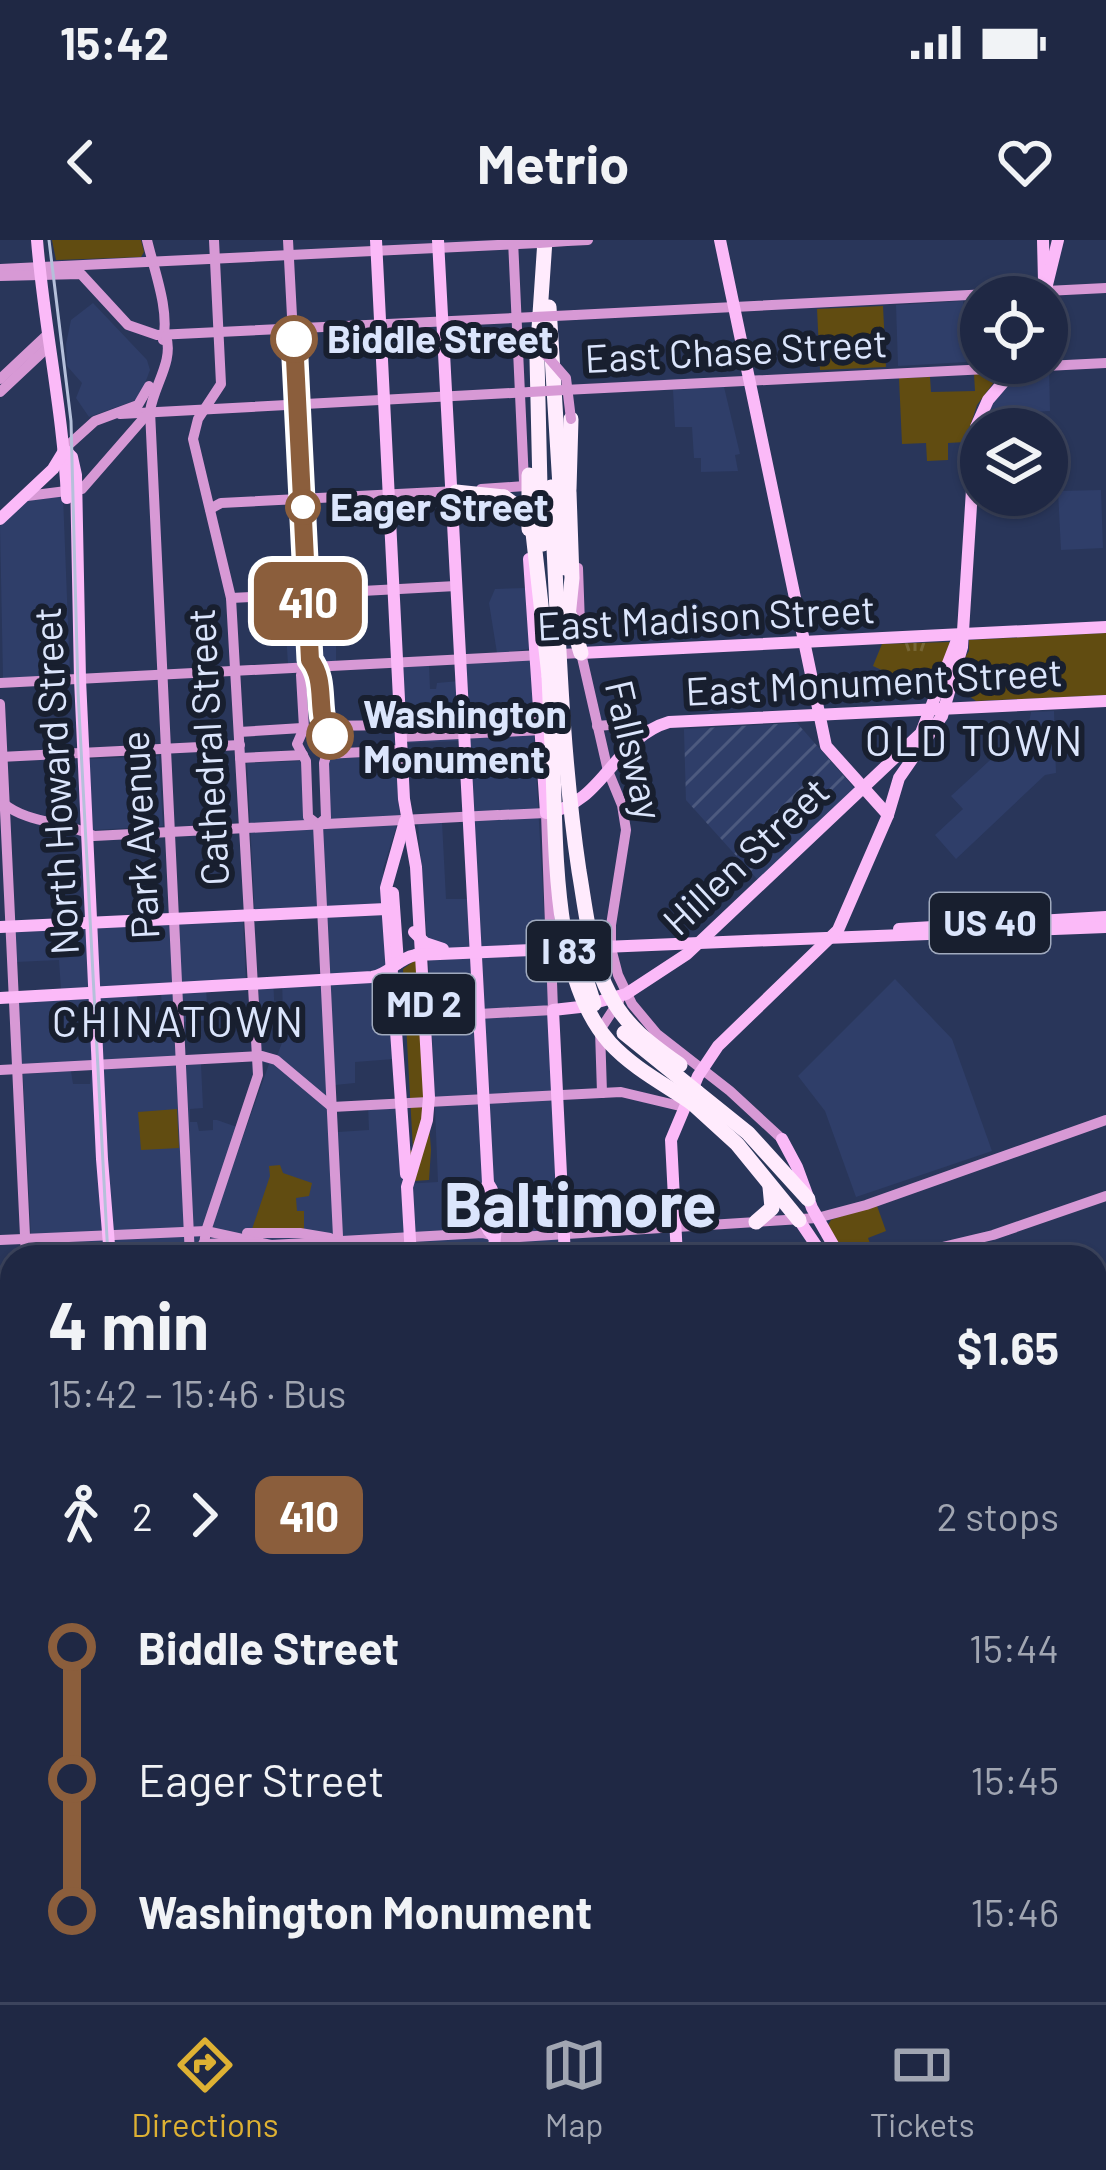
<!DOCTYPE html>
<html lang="en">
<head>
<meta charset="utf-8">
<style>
	:root { --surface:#1f2844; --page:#27304b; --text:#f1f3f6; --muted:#a1a6b2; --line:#3c445d; --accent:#deb133 }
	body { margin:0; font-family:Barlow,sans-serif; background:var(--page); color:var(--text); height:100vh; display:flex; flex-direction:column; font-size:45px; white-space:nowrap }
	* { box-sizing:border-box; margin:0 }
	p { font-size:39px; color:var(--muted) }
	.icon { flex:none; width:66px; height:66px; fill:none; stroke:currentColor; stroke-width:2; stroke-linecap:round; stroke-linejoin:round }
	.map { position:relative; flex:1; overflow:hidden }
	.sheet { position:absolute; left:0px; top:1005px; width:1107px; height:759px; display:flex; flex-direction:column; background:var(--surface); border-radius:36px 36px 0 0; box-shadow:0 3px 9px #0004,0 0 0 3px var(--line) }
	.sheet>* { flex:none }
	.badge { padding:0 24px; border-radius:18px; font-size:42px; line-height:78px }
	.controls { position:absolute; left:960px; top:36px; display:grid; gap:24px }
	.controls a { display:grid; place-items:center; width:108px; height:108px; border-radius:50%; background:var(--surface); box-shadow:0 3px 9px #0004,0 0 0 3px var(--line); font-size:60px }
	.map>.badge { position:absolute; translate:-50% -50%; box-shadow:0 0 0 6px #fff }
	.legs { display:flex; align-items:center; gap:18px; height:132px; padding:0 48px; font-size:39px }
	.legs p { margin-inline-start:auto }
	.summary { display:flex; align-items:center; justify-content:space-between; height:204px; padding:0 48px }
	h1 { font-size:66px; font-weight:700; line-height:90px }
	ul { padding:0 48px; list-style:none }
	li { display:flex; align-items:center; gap:42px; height:132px; font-size:45px }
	li i { display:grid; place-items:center; width:18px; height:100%; margin:0 15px; background:currentColor }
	li i::after { content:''; width:30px; height:30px; margin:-15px; border:9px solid; border-radius:50%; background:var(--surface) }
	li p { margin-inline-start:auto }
	li:first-child i { background:linear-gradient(#0000 50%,currentColor 0) }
	li:last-child i { background:linear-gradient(currentColor 50%,#0000 0) }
	.status { display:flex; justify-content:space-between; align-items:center; height:84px; padding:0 60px; background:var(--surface); direction:ltr }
	.status svg { height:33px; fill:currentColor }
	header { display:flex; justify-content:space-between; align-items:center; height:156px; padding:0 48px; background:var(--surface); font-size:54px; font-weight:700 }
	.tabs { display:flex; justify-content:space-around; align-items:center; height:168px; border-top:3px solid var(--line); background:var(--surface); font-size:33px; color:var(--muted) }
	.tabs a { display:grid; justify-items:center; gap:6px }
	.tabs .on { color:var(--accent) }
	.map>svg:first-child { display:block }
	.built { fill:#2f3e69 }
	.industrial { fill:url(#industrial-furrows) }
	.grass { fill:url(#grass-tufts) }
	.park { fill:#614c11 }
	.water { fill:#122c2f }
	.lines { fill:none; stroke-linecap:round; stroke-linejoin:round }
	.secondary { stroke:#d799d5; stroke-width:10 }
	.primary { stroke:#fbbaf8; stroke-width:12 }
	.highway { stroke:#ffebfd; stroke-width:15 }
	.tram { stroke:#b5c0da; stroke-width:3 }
	.rail-casing { stroke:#b5c0da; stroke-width:8 }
	.rail { stroke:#181f2f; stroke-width:3; stroke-dasharray:9; stroke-linecap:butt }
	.secondary-bridge { stroke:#d799d5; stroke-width:10 }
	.primary-bridge { stroke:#fbbaf8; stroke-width:12 }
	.highway-bridge { stroke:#ffebfd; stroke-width:15 }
	.line-1-casing { stroke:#fff; stroke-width:27 }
	.line-1 { stroke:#8b5e3c; stroke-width:18 }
	.stop-1-dot { fill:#fff; stroke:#8b5e3c; stroke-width:6 }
	.labels { text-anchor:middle; stroke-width:12; stroke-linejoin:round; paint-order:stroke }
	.shield { fill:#181f2f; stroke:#a0aabe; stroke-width:3 }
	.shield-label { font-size:36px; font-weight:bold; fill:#dbe5fc }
	.stop-label { font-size:39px; font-weight:bold; fill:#dbe5fc; stroke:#181f2f; text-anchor:start }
	.street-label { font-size:39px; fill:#dbe5fc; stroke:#181f2f }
	.neighbourhood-label { font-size:42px; letter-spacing:3px; fill:#dbe5fc; stroke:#181f2f }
	.town-label { font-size:63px; font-weight:bold; fill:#dbe5fc; stroke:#181f2f }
</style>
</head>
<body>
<div class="status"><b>15:42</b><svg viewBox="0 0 49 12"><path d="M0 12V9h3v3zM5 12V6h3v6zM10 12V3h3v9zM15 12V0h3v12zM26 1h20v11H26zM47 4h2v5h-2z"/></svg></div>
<header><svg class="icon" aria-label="back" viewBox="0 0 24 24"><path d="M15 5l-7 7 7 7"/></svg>Metrio<svg class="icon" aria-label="heart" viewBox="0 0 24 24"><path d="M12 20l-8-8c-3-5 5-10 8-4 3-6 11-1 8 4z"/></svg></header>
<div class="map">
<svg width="1106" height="1762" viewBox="0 0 1106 1762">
	<defs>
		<pattern id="industrial-furrows" width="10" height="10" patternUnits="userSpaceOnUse" patternTransform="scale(3)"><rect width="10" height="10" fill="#2f3e69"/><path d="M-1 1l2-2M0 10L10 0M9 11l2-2" fill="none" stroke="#4d5a7f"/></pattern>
		<pattern id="grass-tufts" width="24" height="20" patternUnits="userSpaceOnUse" patternTransform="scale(3)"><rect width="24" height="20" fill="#614c11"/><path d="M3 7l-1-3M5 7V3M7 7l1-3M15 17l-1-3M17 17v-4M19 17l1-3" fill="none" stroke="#776635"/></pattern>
	</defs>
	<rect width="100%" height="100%" fill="#29365a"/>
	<g class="built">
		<path d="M963,61l3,61 -68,4 -2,-61z"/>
		<path d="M93,63l54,57 3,10 -11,29 -50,18 -13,-19 6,-15 -15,-17 -1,-22 5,-24z"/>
		<path d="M1049,125l1,46 -20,1 -6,17h-43v35l-10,1 10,-51 47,-48z"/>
		<path d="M724,147l16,67 -5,1 3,16 -37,1v-14h-7l-2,-31h-17l-2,-37z"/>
		<path d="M1101,250l2,58 -42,2 -3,-59z"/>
		<path d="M63,256l7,179 -67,3 -3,-152 25,-25z"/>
		<path d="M526,348l3,61 -32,4 -8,-50 6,-14z"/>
		<path d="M336,357v66l-48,1 -2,-31 26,-2v-33z"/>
		<path d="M530,419l33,598h-353l2,-33 57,-160 -7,-2 -1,-11 16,5 11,-29 -22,1v6h-5l-3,-56h15l2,39h8l-1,-40 41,-1 -2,-60 -66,3 -8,-156 54,-2 3,58h26l-2,-60 70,-4 2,60 -17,54 11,190 -39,3v21l-20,2 3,47 31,-2 -1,-27 31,-2 4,83 35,-2 -9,-221 -11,-137 24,-2 4,77h23l-10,-158 -51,2 -5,-76 26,-2 1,24h6l1,-6 22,-2 -1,-17z"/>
		<path d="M1054,471l2,62 -11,2 -89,84 -21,-24 28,-26 -12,-13 49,-45 13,-17 15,-6 3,-16z"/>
		<path d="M159,516l4,70 -70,4 -4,-71z"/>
		<path d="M243,679l3,62 -185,9 -2,-30 -43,2 -2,-32z"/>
		<path d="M895,739l57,60 40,112 -136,46 -31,-86 -27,-35z"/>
		<path d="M206,748l2,32 -26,2 2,34 -163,9 -3,-67 119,-6 1,21 24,-1 -1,-22z"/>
		<path d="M201,824l2,44 -13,1v13h7l2,9 14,-1v-10h4l20,7 -44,130h-161l-9,-183 48,-3 2,13h17l2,-14z"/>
		<path d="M0,1080h12v202l-12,-1z"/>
		<path d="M1106,1357v210l-11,1v-210z"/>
	</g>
	<path class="industrial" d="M797,483l59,67 -98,90 -72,-80 -2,-71z"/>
	<path class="grass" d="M950,402l-13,38 -32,-8 -4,7 -28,-13 9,-22z"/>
	<g class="park">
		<path d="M52,0h89l3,12 -3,5 -85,3z"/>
		<path d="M883,66l3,61 -66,3 -3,-61z"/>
		<path d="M974,134h26l-23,31 -12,37 -17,1v17l-21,1 -1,-18 -24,1 -3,-66 31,-1 1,15 44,-1z"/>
		<path d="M1106,393v62l-130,6 -11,-8 -2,-32 6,-10v-11z"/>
		<path d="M417,719l14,191 -2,30 -15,1 -5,-30 4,-1 -10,-181z"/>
		<path d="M177,869l2,39 -38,2 -3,-38z"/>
		<path d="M280,925l3,8 29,10 -3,13 -13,2 1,13h7v21h-53l19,-56 -1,-10z"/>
		<path d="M876,963l10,28 -18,7 7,19h-29l-18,-32 3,-5z"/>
		<path d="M12,1366v175l-12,1v-175z"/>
	</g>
	<path class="water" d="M1106,1572v190h-260l3,-10h246v-179z"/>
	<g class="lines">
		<g class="secondary">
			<path d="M147,0c7,30 23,71 16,100"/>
			<path d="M288,0l22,420"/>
			<path d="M513,0l11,242"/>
			<path d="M567,1l21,-1"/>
			<path d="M0,29l539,-26"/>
			<path d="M0,36l81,-2 47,51 29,10 377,-18"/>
			<path d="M575,75l531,-27"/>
			<path d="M166,96c8,25 -12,49 -16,75l40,846"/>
			<path d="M0,139l47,-44"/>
			<path d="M564,150l542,-27"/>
			<path d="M0,152l49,-46"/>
			<path d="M120,174l410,-22"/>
			<path d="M64,209l31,-28 43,-16 11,-19"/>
			<path d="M481,249l44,-3"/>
			<path d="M27,256l55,-7 68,-78"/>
			<path d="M210,269l11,-6 236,-12"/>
			<path d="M578,328l3,85 27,118 14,34 4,25 -15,95v23l7,27 14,29 25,30 73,57 52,48"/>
			<path d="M231,358l225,-12"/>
			<path d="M306,425l-5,10 3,53 -7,16 9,17 2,56 10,8"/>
			<path d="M314,425c12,20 6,50 17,75l-7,23 2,55 -8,7"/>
			<path d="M0,443l581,-30"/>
			<path d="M0,464l26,553"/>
			<path d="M320,486l80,-1"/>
			<path d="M597,486l37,-3 13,7"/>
			<path d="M239,492l63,-4"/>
			<path d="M401,497l141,-7"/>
			<path d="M326,514l76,-4"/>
			<path d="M0,517l240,-12"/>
			<path d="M240,518l63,-3"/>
			<path d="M3,563c25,21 62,18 91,33l404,-21"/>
			<path d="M318,585l21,432"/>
			<path d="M425,777l128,-7 -7,-197 -45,2"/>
			<path d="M0,830l262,-14 14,4 56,47"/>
			<path d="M602,853l-2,-63 19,-29"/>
			<path d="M332,867l289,-15 63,15"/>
			<path d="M247,993h53l30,5"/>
			<path d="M0,1000l206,-9 65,14 212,-12 22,5 312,-20 49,-13 240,-85"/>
			<path d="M203,1004l53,-2"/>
			<path d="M202,1017l4,-26 52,-156 -27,-477 -38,-159 5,-20 23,-35 -7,-144"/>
			<path d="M900,1017l93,-22 113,-39"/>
			<path d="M1095,1052l11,-6"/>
			<path d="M0,1076h12"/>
			<path d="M1095,1163l11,-5"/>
			<path d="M0,1361h12"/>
			<path d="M1095,1500l11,-1"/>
			<path d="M310,1752l1,10"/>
			<path d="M375,1752v10"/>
			<path d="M477,1752l1,10"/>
		</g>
		<g class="primary">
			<path d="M37,0c7,87 26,171 30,258"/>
			<path d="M376,0l28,559 12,68 13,230 -2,23 -20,67 4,70"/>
			<path d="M438,0l50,943c-7,17 -9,39 5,53"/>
			<path d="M720,0l106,506 62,69"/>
			<path d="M1043,0l1,41"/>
			<path d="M1044,57l14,-57"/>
			<path d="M64,209l8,8 4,18 4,204 22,480 8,98"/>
			<path d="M0,279l53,-50 11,-18"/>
			<path d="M529,319l17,254c58,-9 68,-75 123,-91l437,-21"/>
			<path d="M581,413l525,-26"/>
			<path d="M405,581l-19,67 20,286"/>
			<path d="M393,653l5,70"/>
			<path d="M0,687l386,-18"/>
			<path d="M899,689l207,-12"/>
			<path d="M747,701l359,-14"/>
			<path d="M0,758l372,-21c18,-3 26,-19 44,-22"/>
			<path d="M782,899l15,28 15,41 28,49"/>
			<path d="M488,943c16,23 5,48 6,74"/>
			<path d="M799,980l25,37"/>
			<path d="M565,1017l-12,-247 27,-3 46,-13 61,-40 234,-221 38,-98"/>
			<path d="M677,1017l-6,-117 27,-64 20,-30 120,-116 50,-115 11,-37 43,-62 20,-69 14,-220 12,-27 32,-37"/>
			<path d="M0,1202l12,-1"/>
			<path d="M0,1287h12"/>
			<path d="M1095,1358l11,-1"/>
			<path d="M1095,1430l11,-1"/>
			<path d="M0,1604l12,-4"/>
			<path d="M816,1752v10"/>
		</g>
		<g class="highway">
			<path d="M549,67l16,261"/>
			<path d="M540,247l-3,-129 8,-118"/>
			<path d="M569,249l2,-70"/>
			<path d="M456,252l48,5"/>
			<path d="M529,289v-54"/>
			<path d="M570,376l11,37"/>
			<path d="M549,436l3,71"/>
			<path d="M577,710l17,54"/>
			<path d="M697,852l51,41 60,66"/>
			<path d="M692,863l45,41 62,76"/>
			<path d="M756,982l16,-14 -2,-21"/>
			<path d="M0,1617l12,3"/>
			<path d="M0,1669l12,-3"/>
			<path d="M0,1681l12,5"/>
			<path d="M111,1752l5,10"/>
			<path d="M143,1762l1,-10"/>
		</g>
		<g class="tram">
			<path d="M49,0l22,181 7,271 30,565"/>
			<path d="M100,1762l3,-10"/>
		</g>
		<g class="rail-casing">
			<g id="rail">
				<path d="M66,1762l5,-10"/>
				<path d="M87,1762l4,-10"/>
			</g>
		</g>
		<use href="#rail" class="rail"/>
		<g class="secondary-bridge">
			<path d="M539,3l28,-2"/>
			<path d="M534,77l41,-2"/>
			<path d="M533,100l33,38 5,41"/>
			<path d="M530,152l34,-2"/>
		</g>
		<g class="primary-bridge">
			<path d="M414,692l11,11 18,6"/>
			<path d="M416,715l331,-14"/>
		</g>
		<g class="highway-bridge">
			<path d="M540,247l3,57"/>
			<path d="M551,247c7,128 9,257 28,384 7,40 11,87 31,124 16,32 42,50 70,70"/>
			<path d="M504,257l18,13 11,23 16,143"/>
			<path d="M567,387l5,-49 -3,-86"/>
			<path d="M552,507c5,87 -3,228 58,296 23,25 54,41 82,60"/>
			<path d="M624,793l73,59"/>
			<path d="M89,1752l5,10"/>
		</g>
	</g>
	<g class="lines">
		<g class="line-1-casing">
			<path id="line-1" d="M294,99l16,321c18,23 4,54 20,76"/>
		</g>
		<use href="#line-1" class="line-1"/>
	</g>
	<g class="stop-1-dot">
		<circle cx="294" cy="99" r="21"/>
		<circle cx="303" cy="267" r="15"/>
		<circle cx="330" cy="496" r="21"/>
	</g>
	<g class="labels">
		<g class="shield">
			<rect x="930" y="653" width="120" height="60" rx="9"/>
			<rect x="527" y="681" width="84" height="60" rx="9"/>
			<rect x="373" y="734" width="102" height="60" rx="9"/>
		</g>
		<g class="shield-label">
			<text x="990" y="696">US 40</text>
			<text x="569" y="724">I 83</text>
			<text x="424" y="777">MD 2</text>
		</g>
		<g class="stop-label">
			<text x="327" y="113">Biddle Street</text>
			<text x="330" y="281">Eager Street</text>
			<text x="363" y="488">Washington<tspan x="363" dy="45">Monument</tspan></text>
		</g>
		<g class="street-label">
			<text transform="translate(736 111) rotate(-3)" y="14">East Chase Street</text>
			<text transform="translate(706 378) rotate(-3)" y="14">East Madison Street</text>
			<text transform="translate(874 442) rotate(-3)" y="14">East Monument Street</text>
			<text transform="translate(208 507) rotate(-93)" y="14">Cathedral Street</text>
			<text transform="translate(634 510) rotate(77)" y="14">Fallsway</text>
			<text transform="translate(56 541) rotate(-93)" y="14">North Howard Street</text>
			<text transform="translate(140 595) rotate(-93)" y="14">Park Avenue</text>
			<text transform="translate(746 616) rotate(-43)" y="14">Hillen Street</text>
		</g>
		<g class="neighbourhood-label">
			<text x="975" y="516">OLD TOWN</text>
			<text x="179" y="797">CHINATOWN</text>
		</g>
		<g class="town-label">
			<text x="580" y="987">Baltimore</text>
		</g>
	</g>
</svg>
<div class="controls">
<a><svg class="icon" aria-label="locate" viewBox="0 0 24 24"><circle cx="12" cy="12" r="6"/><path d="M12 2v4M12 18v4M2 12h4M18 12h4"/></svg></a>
<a><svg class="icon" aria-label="layers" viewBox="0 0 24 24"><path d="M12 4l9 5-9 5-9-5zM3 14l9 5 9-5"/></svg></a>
</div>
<b class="badge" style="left:308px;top:361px;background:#8b5e3c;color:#fff">410</b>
<section class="sheet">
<div class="summary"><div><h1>4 min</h1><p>15:42 – 15:46 · Bus</p></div><b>$1.65</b></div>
<div class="legs"><svg class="icon" aria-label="walk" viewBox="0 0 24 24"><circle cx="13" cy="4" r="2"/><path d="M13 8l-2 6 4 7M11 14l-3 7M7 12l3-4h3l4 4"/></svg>2<svg class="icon" aria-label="forward" viewBox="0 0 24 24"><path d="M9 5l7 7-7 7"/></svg><b class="badge" style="background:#8b5e3c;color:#fff">410</b><p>2 stops</p></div>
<ul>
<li><i style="color:#8b5e3c"></i><b>Biddle Street</b><p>15:44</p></li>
<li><i style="color:#8b5e3c"></i><span>Eager Street</span><p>15:45</p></li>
<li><i style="color:#8b5e3c"></i><b>Washington Monument</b><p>15:46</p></li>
</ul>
</section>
</div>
<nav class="tabs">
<a class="on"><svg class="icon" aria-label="directions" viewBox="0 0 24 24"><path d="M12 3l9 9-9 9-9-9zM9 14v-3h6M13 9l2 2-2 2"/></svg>Directions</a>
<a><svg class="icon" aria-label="map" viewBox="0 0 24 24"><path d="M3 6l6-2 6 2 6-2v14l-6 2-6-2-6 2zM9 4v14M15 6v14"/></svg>Map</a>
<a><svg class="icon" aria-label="tickets" viewBox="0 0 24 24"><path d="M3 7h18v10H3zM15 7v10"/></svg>Tickets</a>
</nav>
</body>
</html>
